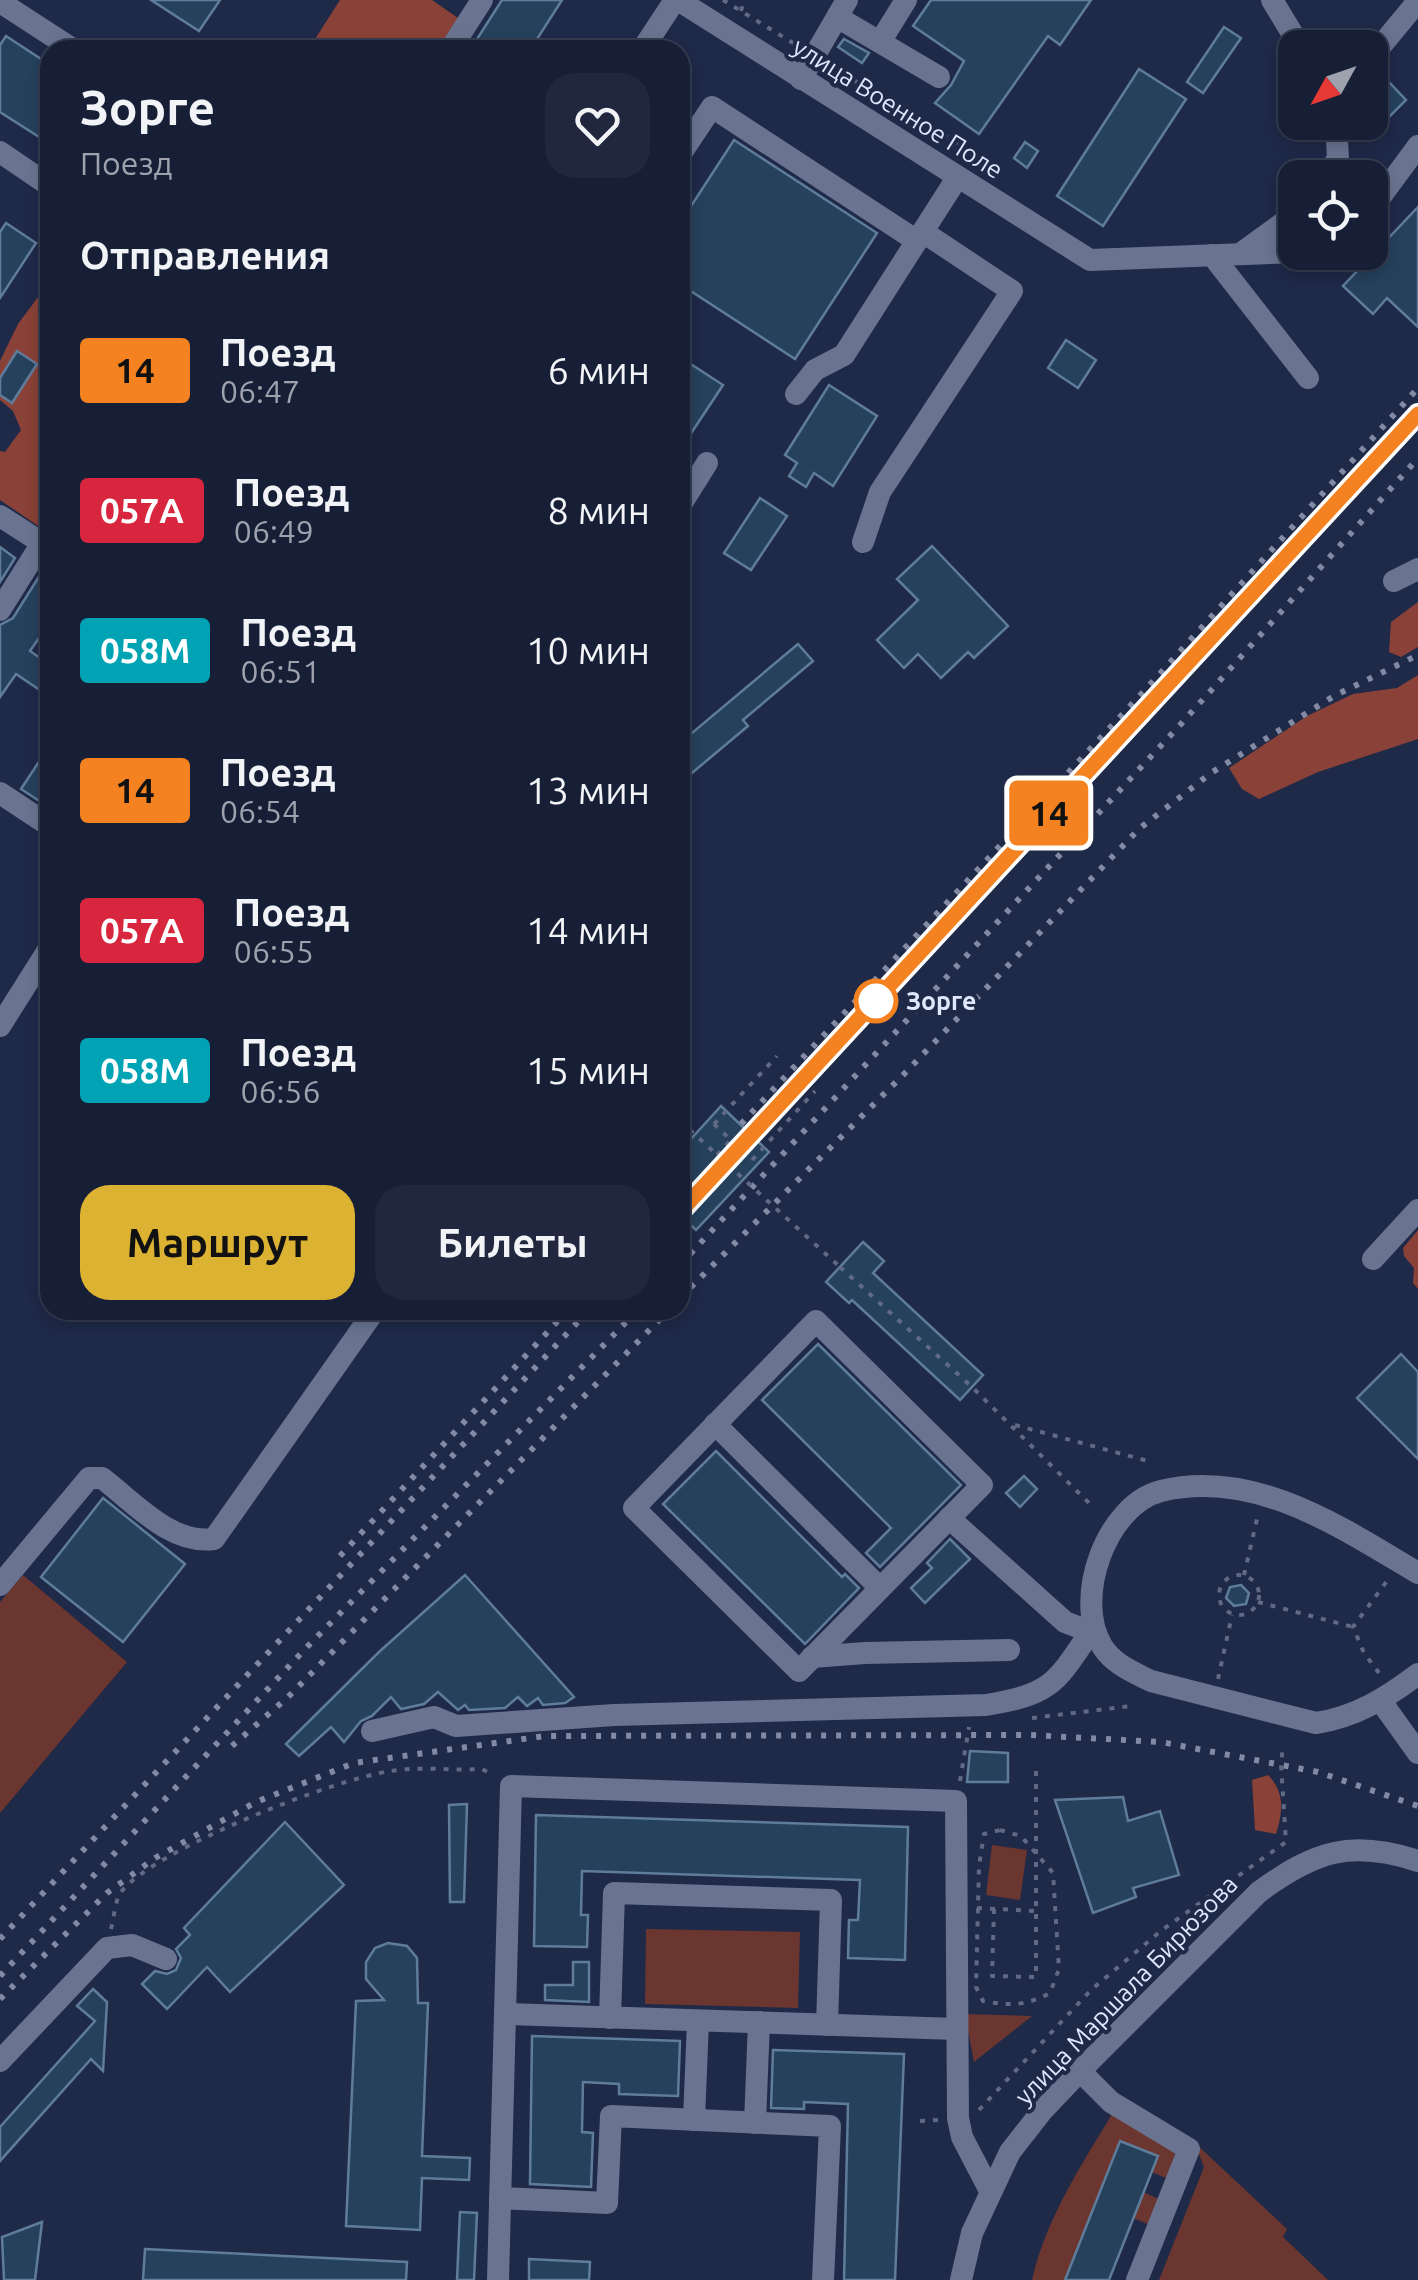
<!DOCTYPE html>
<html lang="ru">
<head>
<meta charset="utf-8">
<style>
	:root { --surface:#171f36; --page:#20273e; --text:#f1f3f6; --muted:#9ea2ad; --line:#363d51; --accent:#dcb233 }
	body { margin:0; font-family:Ubuntu,sans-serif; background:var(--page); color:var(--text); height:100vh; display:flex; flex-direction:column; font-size:38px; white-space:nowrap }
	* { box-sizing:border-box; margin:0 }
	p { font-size:32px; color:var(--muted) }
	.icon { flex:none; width:55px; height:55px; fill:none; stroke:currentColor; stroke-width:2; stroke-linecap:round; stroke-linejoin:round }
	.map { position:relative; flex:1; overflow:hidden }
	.details { position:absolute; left:40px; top:40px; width:650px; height:1280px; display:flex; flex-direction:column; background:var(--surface); border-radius:30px; box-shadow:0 5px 15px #0003,0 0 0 2px var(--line) }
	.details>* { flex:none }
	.badge { padding:0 20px; border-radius:8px; font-size:35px; line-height:65px }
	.needle { width:65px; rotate:230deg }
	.tools { position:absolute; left:1278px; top:30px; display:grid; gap:20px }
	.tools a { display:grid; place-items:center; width:110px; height:110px; border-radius:20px; background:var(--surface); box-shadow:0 5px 15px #0003,0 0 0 2px var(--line); font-size:50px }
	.map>.badge { position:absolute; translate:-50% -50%; box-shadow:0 0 0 5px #fff }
	h2 { padding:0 40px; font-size:38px; line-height:90px }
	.round { display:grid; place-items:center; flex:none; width:105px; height:105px; border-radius:30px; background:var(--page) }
	.head { display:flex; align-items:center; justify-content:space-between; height:170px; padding:0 40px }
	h1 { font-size:48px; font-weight:700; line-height:75px }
	.cta { display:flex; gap:20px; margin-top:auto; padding:20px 40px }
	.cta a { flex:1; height:115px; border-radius:30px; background:var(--accent); color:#111; font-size:40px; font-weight:700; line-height:115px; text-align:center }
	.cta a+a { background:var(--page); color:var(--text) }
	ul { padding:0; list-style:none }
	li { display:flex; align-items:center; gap:30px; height:140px; padding:0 40px }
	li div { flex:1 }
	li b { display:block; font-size:38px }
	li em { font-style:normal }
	li .badge { min-width:110px; font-weight:700; text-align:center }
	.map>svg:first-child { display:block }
	.green { fill:#6b362f }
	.forest { fill:#8a4137 }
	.building { fill:#25415c; stroke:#5f7c9b; stroke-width:2.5 }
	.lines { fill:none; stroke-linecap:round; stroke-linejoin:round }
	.path { stroke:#616a85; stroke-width:4; stroke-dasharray:5 8; stroke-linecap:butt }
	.minor { stroke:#6a7491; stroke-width:22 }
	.rail { stroke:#828aa4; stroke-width:6; stroke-dasharray:5 10; stroke-linecap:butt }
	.path-bridge { stroke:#616a85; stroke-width:4; stroke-dasharray:5 8; stroke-linecap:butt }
	.line-casing { stroke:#fff; stroke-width:22 }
	.line { stroke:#f58220; stroke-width:15 }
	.stop-dot { fill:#fff; stroke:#f58220; stroke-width:5 }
	.labels { text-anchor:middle; stroke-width:8; stroke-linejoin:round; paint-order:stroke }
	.street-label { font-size:25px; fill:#e0e7fc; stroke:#1f2948 }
	.stop-label { font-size:25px; font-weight:bold; fill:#e0e7fc; stroke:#1f2948; text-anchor:start }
</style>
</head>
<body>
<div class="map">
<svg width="1418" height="2280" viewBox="0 0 1418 2280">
	<rect width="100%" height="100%" fill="#1f2948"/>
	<g class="green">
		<path d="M23,1575l104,87 -127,151v-211z"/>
		<path d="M992,1845l35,5 -7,50 -34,-5z"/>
		<path d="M646,1929l154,3 -2,76 -153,-4z"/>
		<path d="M965,2014l67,2 -58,46z"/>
		<path d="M1114,2111l60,35 1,13 -6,20 -18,-7 6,-16 -37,-15 -55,139h-33c15,-64 49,-114 82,-169z"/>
		<path d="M1194,2142l93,87 -4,8 45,43h-169l45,-113z"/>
		<path d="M1143,2192l16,7 -9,26 -17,-7z"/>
	</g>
	<g class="forest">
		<path d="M340,0h92l26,18 -21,32h-129z"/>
		<path d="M50,281v253l-50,-34v-49l5,1 16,-22 -8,-19 -13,-11v-39l18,-37z"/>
		<path d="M1418,602v45l-17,10 -12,-5 2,-30z"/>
		<path d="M1418,675v64l-100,33 -59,27 -17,-10 -13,-21 78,-52 46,-22 44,-6z"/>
		<path d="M1418,1230v59l-5,-6 1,-15 -10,-12 -1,-8z"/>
		<path d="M1268,1775c17,17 15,37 8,59l-21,-4 -3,-50z"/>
	</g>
	<g class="building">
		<path d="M151,0h69l-21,31z"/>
		<path d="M502,0h60l-32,50h-60z"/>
		<path d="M931,0h160l-31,45 -12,-9 -69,98 -44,-31 16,-18 13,-24 -51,-35z"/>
		<path d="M1224,27l17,11 -38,55 -16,-11z"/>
		<path d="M6,36l44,29v79l-50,-32v-67z"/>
		<path d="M844,39l25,14 -7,10 -24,-16z"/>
		<path d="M1139,69l47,30 -83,127 -46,-30z"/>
		<path d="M1388,81l18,19 -36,36v-38z"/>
		<path d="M734,140l143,93 -82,126 -115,-75v-61z"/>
		<path d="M1025,142l13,9 -11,17 -13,-10z"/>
		<path d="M1418,207v120l-31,-29 -14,16 -30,-28z"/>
		<path d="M6,223l30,20 -36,55v-66z"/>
		<path d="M1066,340l30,20 -18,28 -30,-20z"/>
		<path d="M17,351l20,13 -25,39 -12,-8v-17z"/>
		<path d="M680,357l43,28 -43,65z"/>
		<path d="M829,385l48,31 -44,70 -19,-13 -8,14 -17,-11 8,-13 -12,-8z"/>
		<path d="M760,498l27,18 -36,54 -27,-17z"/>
		<path d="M932,546l76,80 -34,32 -6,-6 -27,26 -23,-24 -14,14 -27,-28 41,-40 -21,-21z"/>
		<path d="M0,547l15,11 -15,24z"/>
		<path d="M40,575l10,6v41l-20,29 20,14v32l-34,-23 -16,23v-72l13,-7z"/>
		<path d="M798,644l15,17 -70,59 5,6 -68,57v-40z"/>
		<path d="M50,745v63l-29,-19z"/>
		<path d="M721,1106l48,46 -73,78 -16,-15v-64z"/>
		<path d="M863,1242l21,19 -11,12 110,102 -23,25 -108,-100 -3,3 -23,-21z"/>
		<path d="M818,1344l143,141 -81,82 -14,-14 25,-25 -129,-128z"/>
		<path d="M1401,1354l17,18v87l-61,-61z"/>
		<path d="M716,1451l126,126 3,-3 14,14 -54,56 -142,-140z"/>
		<path d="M1024,1476l13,13 -17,18 -14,-14z"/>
		<path d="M103,1498l82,66 -62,78 -82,-65z"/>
		<path d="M950,1539l20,20 -45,44 -14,-15 21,-20 -5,-5z"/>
		<path d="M465,1575l109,122 -9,6 -22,2 -5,-7 -11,8 -9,-9 -13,11 -36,2 -4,-5 -7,5 -20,-18 -14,12 -23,5 -10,-12 -19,19 -11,5 -17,21 -13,-15 -32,29 -13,-12 93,-92z"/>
		<path d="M1241,1585l8,8 -3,11 -12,2 -8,-8 4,-11z"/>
		<path d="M970,1751l38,2v29h-41z"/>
		<path d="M1123,1797l5,24 32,-10 19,64 -46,13 3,9 -43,16 -38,-113z"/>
		<path d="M467,1804l-3,98h-14l-1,-97z"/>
		<path d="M536,1815l372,12 -3,133 -57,-2 1,-38h9l2,-40 -278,-9 -1,44h7l-1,32 -53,-1z"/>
		<path d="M285,1822l59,63 -114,107 -23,-25 -40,42 -25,-25 13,-13 12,3 9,-4 5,-12 -5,-9 14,-14 -6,-7z"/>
		<path d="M388,1943l19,3 10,12 1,45h10l-6,153 48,2 -1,22 -47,-2 -2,52 -74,-4 10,-225 28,-1 -18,-21v-17l9,-14z"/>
		<path d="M573,1962h16v40l-44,-2v-15h28z"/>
		<path d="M93,1989l14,13 -4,69 -12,-12 -91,102v-34l95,-106 -18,-15z"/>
		<path d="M532,2036l148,5 -2,55 -59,-2v-10l-36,-2 -1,50 11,1 -2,54 -61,-3z"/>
		<path d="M773,2050l131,4 -9,226h-51l4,-176 -44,-2v7l-33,-1z"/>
		<path d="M1120,2141l38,15 -49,124h-44z"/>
		<path d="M460,2212l17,1 -3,67h-17z"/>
		<path d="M42,2222l-7,58h-31l-2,-43z"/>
		<path d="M145,2249l262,13 -1,18h-263z"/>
		<path d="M529,2259l61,3 -1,18h-60z"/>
	</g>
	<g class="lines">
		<g class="path">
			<path d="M723,0l75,46"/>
			<path d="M741,11l3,-11"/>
			<path d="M832,67l132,80"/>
			<path d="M714,1124l63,-68"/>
			<path d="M717,1155l14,-15"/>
			<path d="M752,1160l63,-69"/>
			<path d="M840,1267l132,120 120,119"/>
			<path d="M1015,1425l133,36"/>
			<circle cx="1239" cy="1595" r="20"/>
			<path d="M1244,1575l13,-56"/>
			<path d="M1258,1602l95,25"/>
			<path d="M1379,1673l-15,-20 -11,-26 34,-46"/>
			<path d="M1218,1679l14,-64"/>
			<path d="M1032,1718l99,-12"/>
			<path d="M960,1781l9,-54"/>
			<path d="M1000,1830l21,6 32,37 6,96 -9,24c-24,13 -41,13 -67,8l-7,-14 3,-121 5,-32z"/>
			<path d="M977,1908l59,3"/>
			<path d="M994,1909l-2,67 44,1v-213"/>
			<path d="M111,1929c3,-11 4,-29 10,-37 34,-43 213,-113 270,-121 29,-5 61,0 91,-2l11,6"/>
			<path d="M979,2110l112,-120 71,-60 124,-88 -5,-78 2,-18"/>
			<path d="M920,2121l19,-1"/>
		</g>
		<g class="minor">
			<path d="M678,0l412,260 205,-8"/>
			<path d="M1272,0l29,48"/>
			<path d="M0,2l74,48"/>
			<path d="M837,17l102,60"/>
			<path d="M880,42l26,-42"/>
			<path d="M450,50l32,-50"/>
			<path d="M642,50l33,-50"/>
			<path d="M1370,59l48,-58"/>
			<path d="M801,79l46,-79"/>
			<path d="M0,152l50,34"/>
			<path d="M680,155l32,-48 205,134"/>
			<path d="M1326,178l12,-20 -2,-36"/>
			<path d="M1370,211l48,-65"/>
			<path d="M1243,252l52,-38"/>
			<path d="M1212,255l96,123"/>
			<path d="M796,394l19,-24 29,-15 113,-177"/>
			<path d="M680,506l27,-43"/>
			<path d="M0,516l42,27 -42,67"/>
			<path d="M863,542l17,-50 132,-201 -89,-59"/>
			<path d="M1394,581l24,-12"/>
			<path d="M0,793l50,33"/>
			<path d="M0,1026l50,-79"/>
			<path d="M1373,1259l45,-49"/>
			<path d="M816,1321l166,164 -183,186 -165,-163z"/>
			<path d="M715,1424l165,164"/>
			<path d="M949,1518l116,104 31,12"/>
			<path d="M1418,1573c-76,-45 -163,-105 -257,-82 -55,14 -88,108 -59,155 11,18 31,26 49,35l165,42c40,-6 70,-25 102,-49"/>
			<path d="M0,1585l89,-107h13c33,25 69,67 112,61l161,-229"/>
			<path d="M812,1657l53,-4 144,-3"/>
			<path d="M1380,1700l38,53"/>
			<path d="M372,1731l62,-14 22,9 158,-11 372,-10c66,-11 69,-21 105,-74"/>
			<path d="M505,2014l451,15"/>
			<path d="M610,2018l4,-125 217,7 -4,125"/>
			<path d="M0,2061l107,-113 25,-3 34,14"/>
			<path d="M1080,2071l31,31 78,47 -52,131"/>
			<path d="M694,2120l4,-99"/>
			<path d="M755,2123l4,-101"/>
			<path d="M500,2198l107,5 4,-87 219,10 -7,154"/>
			<path d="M498,2280l13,-494 445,15 2,317 4,19 28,54"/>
			<path d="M961,2280l11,-47 38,-81 32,-41 38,-40 179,-179c56,-41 92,-53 159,-31"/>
		</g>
		<g class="rail">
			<path d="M1228,619l190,-205"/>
			<path d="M741,1124l405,-435 272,-301"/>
			<path d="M752,1135l208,-225"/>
			<path d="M680,1265l501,-541 237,-266"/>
			<path d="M680,1298l225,-225 234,-244 72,-56 123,-77 84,-41"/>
			<path d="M340,1556l228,-246"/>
			<path d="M232,1746l56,-49 381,-387"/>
			<path d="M0,1939l589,-629"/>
			<path d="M0,1976l306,-328 332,-338"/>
			<path d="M0,1999l107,-106 48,-35 101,-56 98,-39 191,-27 485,-1 131,7 157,30 100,34"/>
		</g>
		<g class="path-bridge">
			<path d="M680,1121l160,146"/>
			<path d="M714,1124l38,36"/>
		</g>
	</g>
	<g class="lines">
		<g class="line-casing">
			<path id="line" d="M680,1212l738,-798"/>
		</g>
		<use href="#line" class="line"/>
	</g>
	<circle class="stop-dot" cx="876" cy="1001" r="20"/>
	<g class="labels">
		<g class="street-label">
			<text transform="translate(898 108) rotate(32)" y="9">улица Военное Поле</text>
			<text transform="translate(1126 1990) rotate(-46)" y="9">улица Маршала Бирюзова</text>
		</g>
		<g class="stop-label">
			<text x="906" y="1010">Зорге</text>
		</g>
	</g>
</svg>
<div class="tools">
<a><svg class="needle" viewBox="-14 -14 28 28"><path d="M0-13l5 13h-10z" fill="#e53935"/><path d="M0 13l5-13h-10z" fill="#9ea2ad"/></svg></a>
<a><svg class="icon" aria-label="locate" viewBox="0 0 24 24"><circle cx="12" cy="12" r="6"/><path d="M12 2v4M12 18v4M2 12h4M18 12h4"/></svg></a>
</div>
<b class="badge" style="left:1049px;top:813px;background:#f58220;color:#111">14</b>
<section class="details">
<div class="head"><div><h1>Зорге</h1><p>Поезд</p></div><a class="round"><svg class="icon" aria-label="heart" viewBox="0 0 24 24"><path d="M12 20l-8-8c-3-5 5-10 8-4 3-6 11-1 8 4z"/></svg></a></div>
<h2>Отправления</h2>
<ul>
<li><span class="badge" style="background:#f58220;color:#111">14</span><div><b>Поезд</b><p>06:47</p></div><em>6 мин</em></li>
<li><span class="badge" style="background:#d7263d;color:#fff">057А</span><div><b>Поезд</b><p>06:49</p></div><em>8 мин</em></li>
<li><span class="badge" style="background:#00a3b4;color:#fff">058М</span><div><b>Поезд</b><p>06:51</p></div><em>10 мин</em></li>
<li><span class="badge" style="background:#f58220;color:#111">14</span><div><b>Поезд</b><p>06:54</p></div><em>13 мин</em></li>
<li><span class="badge" style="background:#d7263d;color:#fff">057А</span><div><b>Поезд</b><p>06:55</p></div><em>14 мин</em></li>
<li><span class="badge" style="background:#00a3b4;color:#fff">058М</span><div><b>Поезд</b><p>06:56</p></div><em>15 мин</em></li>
</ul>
<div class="cta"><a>Маршрут</a><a>Билеты</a></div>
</section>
</div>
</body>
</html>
